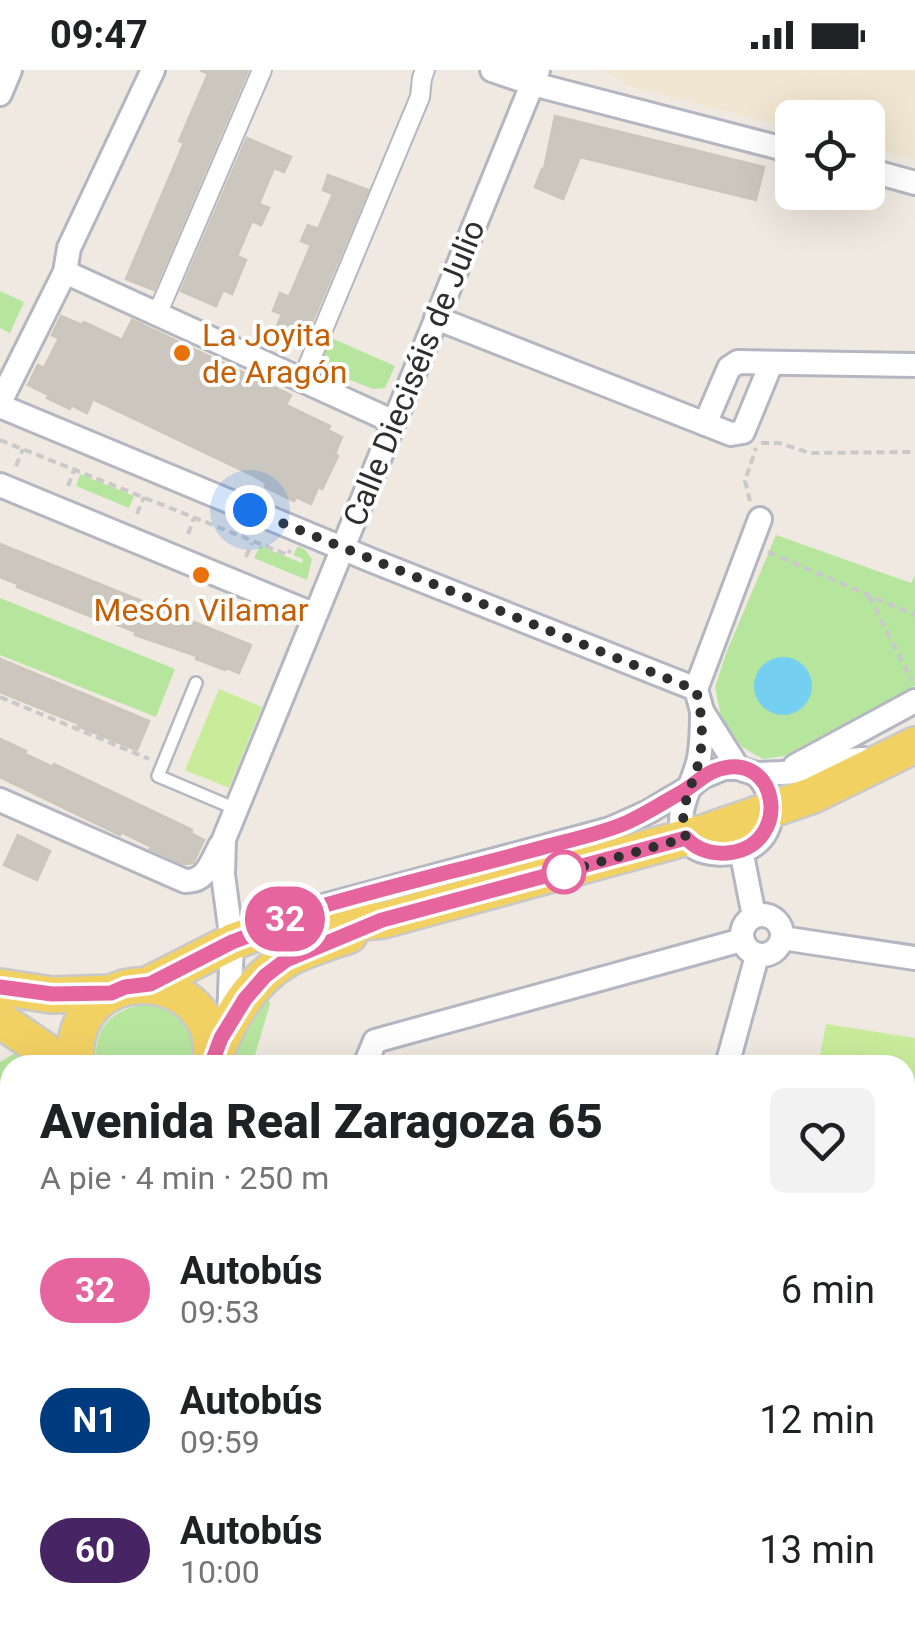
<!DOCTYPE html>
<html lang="es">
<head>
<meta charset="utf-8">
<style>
	:root { --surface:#fff; --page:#f2f2f2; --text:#202124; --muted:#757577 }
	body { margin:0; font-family:Roboto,sans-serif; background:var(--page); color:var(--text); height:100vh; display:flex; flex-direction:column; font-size:38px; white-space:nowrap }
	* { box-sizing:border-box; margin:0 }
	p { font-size:32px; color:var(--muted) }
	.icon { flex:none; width:55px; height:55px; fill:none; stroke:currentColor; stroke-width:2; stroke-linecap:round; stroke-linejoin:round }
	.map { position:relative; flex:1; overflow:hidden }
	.side { position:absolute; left:0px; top:985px; width:915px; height:580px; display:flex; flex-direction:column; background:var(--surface); border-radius:30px 30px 0 0; box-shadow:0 10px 40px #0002 }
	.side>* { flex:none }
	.badge { padding:0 20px; border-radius:32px; font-size:35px; line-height:65px }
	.buttons { position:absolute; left:775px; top:30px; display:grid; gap:20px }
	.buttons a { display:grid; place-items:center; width:110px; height:110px; border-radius:15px; background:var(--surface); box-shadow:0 10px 40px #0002; font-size:50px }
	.you { position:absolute; width:50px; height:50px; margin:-25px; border:8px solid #fff; border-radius:50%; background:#1a73e8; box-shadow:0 0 0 15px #1a73e833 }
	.map>.badge { position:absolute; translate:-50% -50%; box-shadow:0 0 0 5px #fff }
	.round { display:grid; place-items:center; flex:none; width:105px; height:105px; border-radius:15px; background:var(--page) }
	.head { display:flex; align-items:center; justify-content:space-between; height:170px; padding:0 40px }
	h1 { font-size:48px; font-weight:800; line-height:75px }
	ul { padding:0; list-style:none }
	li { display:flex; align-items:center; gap:30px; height:130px; padding:0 40px }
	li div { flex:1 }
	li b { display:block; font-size:38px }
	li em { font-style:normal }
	li .badge { min-width:110px; font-weight:700; text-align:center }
	.status { display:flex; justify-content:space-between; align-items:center; height:70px; padding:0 50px; background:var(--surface); direction:ltr }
	.status svg { height:28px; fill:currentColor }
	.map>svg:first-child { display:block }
	.education { fill:#f0e6d1 }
	.green { fill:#b6e59e }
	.pitch { fill:#c9ec9a }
	.water { fill:#75cff0 }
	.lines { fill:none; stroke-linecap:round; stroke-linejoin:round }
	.stream { stroke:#75cff0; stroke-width:6 }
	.building { fill:#cbc7bf; stroke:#cbc5ba; stroke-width:2.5 }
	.service-casing { stroke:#b4b7c1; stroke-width:16 }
	.pedestrian-casing { stroke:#b4b7c1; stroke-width:22 }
	.minor-casing { stroke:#b4b7c1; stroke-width:28 }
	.primary-casing { stroke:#c9c9c9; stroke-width:40 }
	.path { stroke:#c9c9c9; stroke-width:4; stroke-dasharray:8 5; stroke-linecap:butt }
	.service { stroke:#fff; stroke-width:11 }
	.pedestrian { stroke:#fff; stroke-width:18 }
	.minor { stroke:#fff; stroke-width:22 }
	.primary { stroke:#f2d163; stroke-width:35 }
	.line-casing { stroke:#fff; stroke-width:22 }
	.line { stroke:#e6659f; stroke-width:15 }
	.walk { stroke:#2e2e2e; stroke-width:10; stroke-dasharray:0 18 }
	.food-dot { fill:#e8710a; stroke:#fff; stroke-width:4 }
	.stop-dot { fill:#fff; stroke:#e6659f; stroke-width:5 }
	.labels { text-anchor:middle; stroke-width:8; stroke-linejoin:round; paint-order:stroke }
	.food-label { font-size:32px; fill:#c56008; stroke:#fff; text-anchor:start }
	.street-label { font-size:32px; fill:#2e2e2e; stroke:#fff }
</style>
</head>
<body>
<div class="status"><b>09:47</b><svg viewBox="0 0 49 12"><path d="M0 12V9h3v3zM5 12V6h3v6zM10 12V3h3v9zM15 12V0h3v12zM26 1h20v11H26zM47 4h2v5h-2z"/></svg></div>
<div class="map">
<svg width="915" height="1565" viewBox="0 0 915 1565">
	<rect width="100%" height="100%" fill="#efe9e1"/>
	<path class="education" d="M601,0h314v90l-47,-13v-29h-76v10l-168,-43 -1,-4z"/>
	<g class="green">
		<path d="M0,221l24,11 -14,31 -10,-5z"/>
		<path d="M329,267l66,29 -10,22 -12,1 -56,-22z"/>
		<path d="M80,404l54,22 -5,12 -53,-22z"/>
		<path d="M776,465l135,48 4,-8v111l-131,70 -21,3 -21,-12 -21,-30 -6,-30 12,-36z"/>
		<path d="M260,476l42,17 1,-4 -10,-4 5,-9 7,4 7,9 -5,21 -53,-22z"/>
		<path d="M0,528l175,71 -19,48 -156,-62z"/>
		<path d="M267,924l3,10 -18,61h-23l15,-42z"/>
		<path d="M148,934c32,8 49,27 43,61h-94c-6,-37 16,-57 51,-61z"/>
		<path d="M24,978l28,17h-42v66l-10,-10v-59z"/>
		<path d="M905,1510l10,2v53h-57l4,-10h43z"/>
	</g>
	<g class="pitch">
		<path d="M219,619l43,18 -33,81 -44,-18z"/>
		<path d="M826,954l89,14v506l-10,-3v-476h-87z"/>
	</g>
	<circle class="water" cx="783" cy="616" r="29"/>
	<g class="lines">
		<g class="stream">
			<path d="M0,1536l10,2"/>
			<path d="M63,1555l32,10"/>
		</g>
	</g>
	<g class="building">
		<path d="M200,0h48l-94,220 -28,-11 58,-136 -5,-2 29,-67z"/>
		<path d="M555,46l209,51 -8,33 -176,-43 -17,42 -28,-12 7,-18h2z"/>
		<path d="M247,68l44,19 -7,15 -10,-4 -15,36 10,4 -8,17 -9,-4 -15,35 9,4 -14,34 -9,-4 -7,16 -35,-15z"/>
		<path d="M328,105l40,15 -65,153 -28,-12 7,-17 -9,-3 7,-18 9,4 22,-52 -10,-4 7,-16 10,4 15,-35 -10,-4z"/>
		<path d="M61,246l21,9 2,-3 38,18 10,-20 159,75 -5,10 44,21 -2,4 14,7 -7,17 3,2 -16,33 -4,-2 -7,17 -15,-7 -2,4 -29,-14 1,-4 -14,-8 -159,-76 -6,14 -16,-8 -1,4 -23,-11 2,-3 -21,-10 10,-20 6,3 15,-30 -7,-3z"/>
		<path d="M0,474l251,101 -12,28 -13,-5 -1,2 -29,-11 1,-3 -62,-21 1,-3 -33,-13 -1,2 -85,-34 1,-3 -18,-7z"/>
		<path d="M0,589l149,62 -12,29 -59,-24 1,-2 -79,-32z"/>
		<path d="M0,669l26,12 -1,3 28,13 1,-3 138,66 -1,3 13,7 -11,23 -9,1 -34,-15 2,-2 -31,-15 -1,3 -120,-58z"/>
		<path d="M18,765l32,16 -13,29 -33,-15z"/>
	</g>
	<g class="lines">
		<g class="service-casing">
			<path id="service" d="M196,613l-38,93 78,33"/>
		</g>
		<g class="pedestrian-casing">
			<g id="pedestrian">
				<path d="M154,242l8,-9 100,-233"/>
				<path d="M302,310l118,-283 2,-19 3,-8"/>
			</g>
		</g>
		<g class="minor-casing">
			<g id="minor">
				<path d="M492,0l41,14 259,67"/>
				<path d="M0,24l10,-24"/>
				<path d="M868,100l47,13"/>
				<path d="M65,202l329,150"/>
				<path d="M436,248l295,116 12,-2 28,-68"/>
				<path d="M0,332l65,-130 4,-24 84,-178"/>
				<path d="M0,336l373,155 323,128"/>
				<path d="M705,354l24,-56 9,-6 177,3"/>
				<path d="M0,415l315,130"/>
				<path d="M702,641c0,16 0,31 -3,47 -4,24 -28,56 -13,81 12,19 48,17 65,8 27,-16 25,-54 5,-73"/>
				<path d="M795,696l120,-65"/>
				<path d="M738,698l-36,-57 -6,-22 64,-170"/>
				<path d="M0,730l185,81c21,1 26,-18 35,-35"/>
				<path d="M741,780l13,66"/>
				<circle cx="762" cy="865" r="20"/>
				<path d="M286,848l26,-9 298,-80 38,-17 42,-25 12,-10 22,-9h14l18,6 25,-1 28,-2 40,-11 14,-1"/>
				<path d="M782,868l133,20"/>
				<path d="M229,949l3,-77 -9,-67 1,-36 314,-769"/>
				<path d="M365,995l10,-24 367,-101"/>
				<path d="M727,995l30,-109"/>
				<path d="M0,1174l10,11"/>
				<path d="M0,1422l10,3"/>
				<path d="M905,1488l10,3"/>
				<path d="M334,1555l9,10"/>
				<path d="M733,1555l10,10"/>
				<path d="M810,1555l21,7"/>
				<path d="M772,1565l9,-10"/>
			</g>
		</g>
		<g class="primary-casing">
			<g id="primary">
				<path d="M149,914l83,-42 43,-16 38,1 70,-7 323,-88 107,-37 102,-50"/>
				<path d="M0,917l52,8 59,-2"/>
				<path d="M0,950l66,45"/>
				<path d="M213,990c14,-39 38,-81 76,-102 19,-10 40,-16 60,-23"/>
				<path d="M76,995c-11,-109 149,-102 135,0"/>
				<path d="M541,1555l10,10"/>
			</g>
		</g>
		<g class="path">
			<path d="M0,370l288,115 2,-5"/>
			<path d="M761,373h18l31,10 105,-1"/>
			<path d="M16,396l7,-17"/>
			<path d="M68,416l6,-16"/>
			<path d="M750,431l-5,-20 11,-33"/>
			<path d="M137,444l7,-17"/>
			<path d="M188,464l6,-16"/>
			<path d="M768,482l147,63"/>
			<path d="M246,487l6,-14"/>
			<path d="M869,526l43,85"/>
			<path d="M0,627l149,62"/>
			<path d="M0,1022l10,11"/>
			<path d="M905,1120l10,2"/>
			<path d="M0,1289l10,11"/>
			<path d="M0,1319l10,9"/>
			<path d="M0,1337l10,3"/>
		</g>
		<use href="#service" class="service"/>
		<use href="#pedestrian" class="pedestrian"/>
		<use href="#minor" class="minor"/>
		<use href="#primary" class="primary"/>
	</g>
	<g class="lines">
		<g class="line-casing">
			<path id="line" d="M0,917l52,7 59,-1 14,-6 25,-3 82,-42 43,-16 14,-10c80,-25 163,-44 244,-66 31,-9 66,-15 95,-28 19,-9 36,-20 54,-30 11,-6 20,-16 32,-21 65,-26 81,76 13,82 -16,1 -30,-3 -41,-15l-304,82 -96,40 -21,16 -20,23 -24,39 -10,27"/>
		</g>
		<use href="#line" class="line"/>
		<path class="walk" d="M250,440l446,180c6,23 8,47 3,71 -7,28 -22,48 -13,77l-122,34"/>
	</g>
	<g class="food-dot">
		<circle cx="182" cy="283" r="10"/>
		<circle cx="201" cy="505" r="10"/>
	</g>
	<circle class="stop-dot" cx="564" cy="802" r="20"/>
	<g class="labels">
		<g class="food-label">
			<text x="202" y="276">La Joyita<tspan x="202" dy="37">de Aragón</tspan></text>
			<text x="201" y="551" text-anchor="middle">Mesón Vilamar</text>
		</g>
		<g class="street-label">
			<text transform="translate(414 303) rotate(-68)" y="11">Calle Dieciséis de Julio</text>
		</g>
	</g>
</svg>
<div class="buttons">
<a><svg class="icon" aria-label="locate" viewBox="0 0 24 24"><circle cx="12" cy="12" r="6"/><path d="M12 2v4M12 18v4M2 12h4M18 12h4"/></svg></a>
</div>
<div class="you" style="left:250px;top:440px"></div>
<b class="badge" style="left:285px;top:849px;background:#e6659f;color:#fff">32</b>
<section class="side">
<div class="head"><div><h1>Avenida Real Zaragoza 65</h1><p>A pie · 4 min · 250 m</p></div><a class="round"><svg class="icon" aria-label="heart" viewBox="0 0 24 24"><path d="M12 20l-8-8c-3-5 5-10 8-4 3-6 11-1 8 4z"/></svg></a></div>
<ul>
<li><span class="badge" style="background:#e6659f;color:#fff">32</span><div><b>Autobús</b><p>09:53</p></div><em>6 min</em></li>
<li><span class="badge" style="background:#003b80;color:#fff">N1</span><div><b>Autobús</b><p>09:59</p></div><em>12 min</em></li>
<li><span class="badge" style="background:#472565;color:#fff">60</span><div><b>Autobús</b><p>10:00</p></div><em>13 min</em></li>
</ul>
</section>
</div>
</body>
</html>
